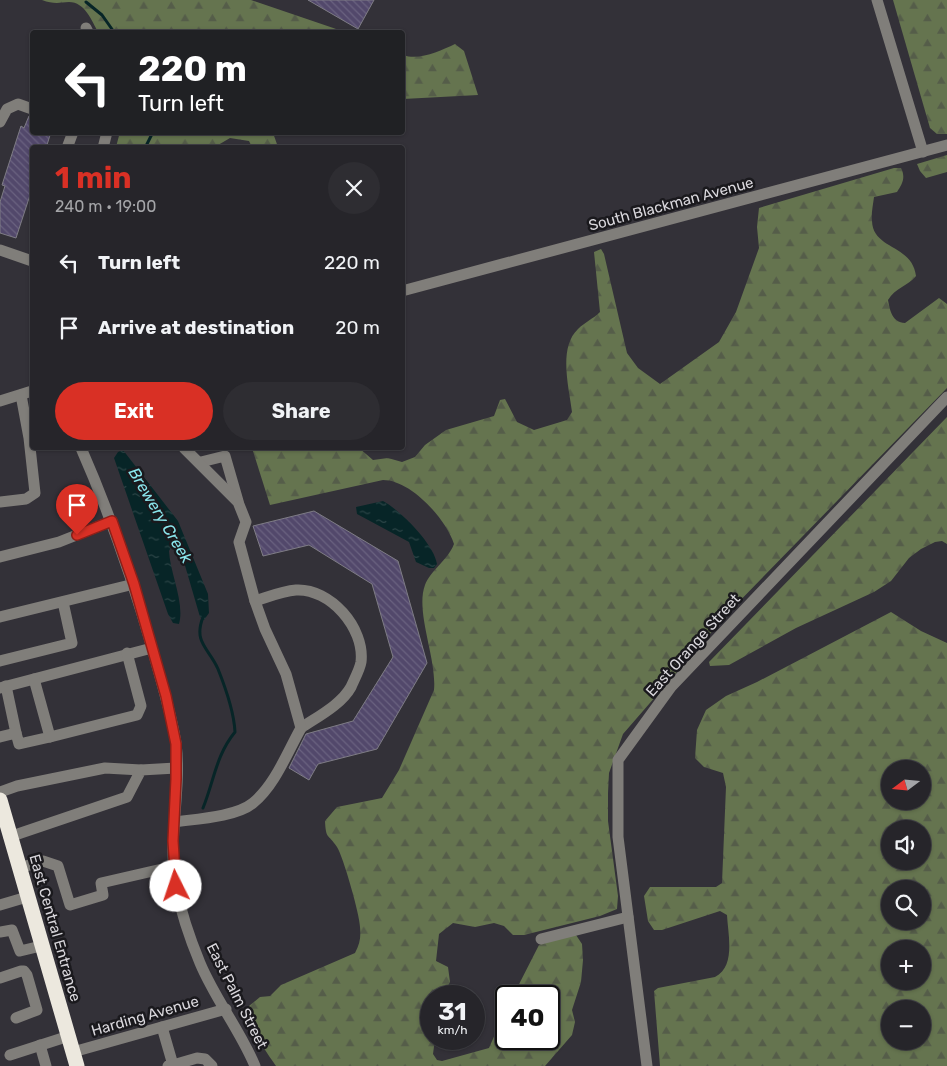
<!DOCTYPE html>
<meta charset="utf-8">
<style>
:root{--surface:#26252a;--page:#2e2d32;--text:#f1f3f6;--muted:#a4a5a8;--line:#424247;--accent:#d93025}
body{margin:0;font-family:Rubik,sans-serif;background:var(--page);color:var(--text);height:100vh;display:flex;flex-direction:column;font-size:19px;white-space:nowrap}
*{box-sizing:border-box;margin:0}
p{font-size:16px;color:var(--muted)}
.icon{flex:none;width:28px;height:28px;fill:none;stroke:currentColor;stroke-width:2;stroke-linecap:round;stroke-linejoin:round}
.map{position:relative;flex:1;overflow:hidden}
.sheet{position:absolute;left:30px;top:145px;width:375px;height:305px;display:flex;flex-direction:column;background:var(--surface);border-radius:5px;box-shadow:0 1px 4px #0004,0 0 0 1px var(--line)}
.sheet>*{flex:none}
.top-card{position:absolute;left:30px;top:30px;width:375px;height:105px;border-radius:5px;box-shadow:0 1px 4px #0004,0 0 0 1px var(--line);background:#202124;color:#fff;overflow:hidden}
.needle{width:32px;rotate:254deg}
.tools{position:absolute;left:881px;top:760px;display:grid;gap:10px}
.tools a{display:grid;place-items:center;width:50px;height:50px;border-radius:50%;background:var(--surface);box-shadow:0 1px 4px #0004,0 0 0 1px var(--line);font-size:25px}
.speed{position:absolute;left:420px;top:985px;display:flex;gap:10px;font-size:25px;font-weight:700;text-align:center}
.speed>*{display:grid;place-content:center;width:65px;height:65px;border-radius:50%;background:var(--surface);box-shadow:0 1px 4px #0004,0 0 0 1px var(--line);line-height:1}
.speed small{font-size:12px;font-weight:400}
.speed .limit{border:2px solid #111;border-radius:8px;background:#fff;color:#111}
.pin{position:absolute;display:grid;place-items:center;width:42px;height:42px;color:#fff;margin:-51px -21px;border-radius:50% 50% 50% 0;rotate:-45deg;box-shadow:0 0 5px #0007}
.pin .icon{rotate:45deg}
.me{position:absolute;width:55px;margin:-28px;rotate:356deg;stroke-linejoin:round;filter:drop-shadow(0 0 4px #0008)}
.turn{display:flex;align-items:center;gap:18px;height:105px;padding:0 25px;font-size:22px}
.turn .icon{width:65px;height:65px;stroke-width:2.5}
.turn b{display:block;font-size:35px;line-height:42px}
.round{display:grid;place-items:center;flex:none;width:52px;height:52px;border-radius:26px;background:var(--page)}
.overview{display:flex;align-items:center;justify-content:space-between;height:85px;padding:0 25px}
h1{font-size:30px;font-weight:700;line-height:38px;color:var(--accent)}
.primary-button{display:flex;gap:10px;margin-top:auto;padding:10px 25px}
.primary-button a{flex:1;height:58px;border-radius:30px;background:var(--accent);color:#fff;font-size:20px;font-weight:700;line-height:58px;text-align:center}
.primary-button a+a{background:var(--page);color:var(--text)}
ul{padding:0;list-style:none}
li{display:flex;align-items:center;gap:15px;height:65px;padding:0 25px}
li div{flex:1}
li b{display:block;font-size:19px}
li em{font-style:normal}
.map>svg:first-child{display:block}
</style>
<div class="map">
<svg width="947" height="1066" viewBox="0 0 947 1066">
<defs>
<pattern id="forest-firs" width="22" height="20" patternUnits="userSpaceOnUse" patternTransform="scale(1.25)"><rect width="22" height="20" fill="#65744f"/><path d="M5 1l3.5 6h-7zM16 11l3.5 6h-7z" fill="#555d49"/></pattern>
<pattern id="water-ripples" width="26" height="14" patternUnits="userSpaceOnUse" patternTransform="scale(1.25)"><rect width="26" height="14" fill="#072527"/><path d="M2 4q2-2 4 0t4 0M15 11q2-2 4 0t4 0" fill="none" stroke="#2b4446"/></pattern>
<pattern id="building-back-hatch" width="6" height="6" patternUnits="userSpaceOnUse" patternTransform="scale(1.25)"><rect width="6" height="6" fill="#52486b"/><path d="M-1 5l2 2M0 0l6 6M5-1l2 2" fill="none" stroke="#6a6280"/></pattern>
</defs>
<rect width="100%" height="100%" fill="#333138"/>
<!-- forest -->
<g fill="url(#forest-firs)" fill-rule="evenodd">
<path d="M42,0H251L345,32H98C92,21 85,2 69,2C58,3 53,4 42,0Z"/>
<polygon points="893,0 947,0 947,134 937,134 930,128"/>
<path d="M455,44L464,51L478,95L403,99V55C419,61 440,51 455,44Z"/>
<polygon points="120,132 273,133 278,147 252,147 249,141 230,138 213,148 116,147"/>
<polygon points="947,155 947,172 926,178 920,171 917,164"/>
<path d="M894,168H901C906,178 902,184 897,192L874,197C873,205 871,214 872,221C873,250 912,244 916,276C908,286 895,288 888,300C890,311 892,322 905,323L939,298L947,304V388L728,613L623,734L609,773L608,793V821L618,896L617,909L600,916L524,935H513L504,926L494,923L475,927L453,923L439,934L436,961L448,967L450,982L448,986L440,987L431,993L429,1002L431,1039H435L433,1054L437,1060L442,1061L489,1048L506,1009V1039H549V996H513L539,945L552,939L576,935L582,944L583,960L581,982L572,1010L575,1022L572,1035L545,1066H276C262,1046 251,1031 249,1006L260,997L270,996L281,985L355,953C360,944 361,937 360,927C360,915 343,856 337,847C328,833 326,840 325,821L337,807L382,798L399,770L434,690C437,659 415,612 425,585C430,571 448,560 454,544C446,519 411,480 383,480L270,505L252,448H359L373,460L388,458L402,462L415,457L425,445L446,430L494,416L500,400L505,399L517,422L534,430L567,420L572,412C569,387 558,348 578,329C585,322 593,319 600,312L594,252L601,249L604,254L627,353L638,368L660,384L719,342L736,312L759,248L757,227L759,208Z"/>
<polygon points="947,417 947,544 942,541 935,542 921,549 909,558 891,581 874,592 796,628 729,665 710,666 709,662"/>
<path d="M891,612L921,631L947,643V1066H660L654,991L658,988L715,977C736,966 728,935 727,915L720,911L662,930H654L648,921L644,896L650,887H716L722,883L726,787L723,773L704,767L695,758L697,730L706,710L726,696L757,682ZM890,769H922V801H890ZM890,829H922V861H890ZM890,889H922V921H890ZM890,949H922V981H890ZM890,1009H922V1041H890Z"/>
</g>
<!-- water -->
<g fill="url(#water-ripples)">
<path d="M123,450L178,521L208,594L209,613L204,620L200,617L179,545L171,547L169,551C170,573 185,603 179,624L173,623L168,614L114,458L118,452Z"/>
<path d="M383,501C401,511 434,544 437,564L434,568H429L416,562L409,542L357,514L356,507Z"/>
</g>
<g fill="none" stroke-linecap="round" stroke-linejoin="round">
<!-- stream -->
<g stroke="#072527" stroke-width="3">
<polyline points="86,2 102,15 114,32"/>
<polyline points="145,148 153,132"/>
<path d="M203,617C193,643 209,648 218,669C226,689 234,711 235,732C216,755 214,781 203,808"/>
</g>
</g>
<!-- building -->
<g fill="url(#building-back-hatch)" stroke="#7e7c85">
<polygon points="308,0 374,0 358,29"/>
<polygon points="29,116 32,116 32,132 51,132 46,148 32,148 32,189 16,238 0,233 0,202 5,186 2,185 21,126 24,128"/>
<polygon points="314,511 398,561 427,663 377,749 318,764 309,780 289,768 306,734 353,721 393,657 372,584 309,545 263,556 253,526"/>
</g>
<g fill="none" stroke-linecap="round" stroke-linejoin="round">
<!-- minor -->
<g stroke="#807e7a" stroke-width="11">
<polyline points="877,0 923,152"/>
<polyline points="86,28 88,32"/>
<polyline points="0,122 7,109 18,104 32,109"/>
<polyline points="67,148 73,132"/>
<polyline points="103,148 107,132"/>
<polyline points="0,250 32,261"/>
<polyline points="402,291 947,145"/>
<polyline points="0,401 32,391"/>
<path d="M81,448C110,514 133,581 153,651C161,681 171,712 176,743C182,791 167,839 176,887C181,912 190,939 200,963C215,999 240,1030 255,1066"/>
<polyline points="201,462 225,456 238,501"/>
<polyline points="0,502 26,499 35,493 29,438 21,395"/>
<polyline points="0,557 59,542 112,521"/>
<path d="M255,601C268,597 282,591 296,590C330,588 365,628 361,662C360,669 354,680 351,687C341,705 317,717 301,728"/>
<polyline points="0,617 134,584"/>
<polyline points="0,661 72,643 63,602"/>
<polyline points="6,686 16,733"/>
<polyline points="0,688 152,648"/>
<polyline points="0,737 16,733 19,744 50,737 34,679"/>
<polyline points="50,737 137,715 141,706 127,653"/>
<polyline points="0,792 17,786 105,768 141,770"/>
<path d="M174,822C195,819 236,817 253,803C275,785 287,753 301,728L286,674L265,629L255,601L239,542L246,522L238,502L184,448"/>
<polyline points="9,837 127,797 141,770 176,768"/>
<polyline points="19,868 43,861 58,866 70,905 103,895 101,883 175,866"/>
<polyline points="0,905 27,897"/>
<polyline points="0,932 12,930 20,951 41,946"/>
<polyline points="541,939 628,917"/>
<polyline points="0,978 21,971 24,971 27,975 37,1010 16,1018"/>
<polyline points="162,1027 173,1065 168,1066"/>
<polyline points="40,1045 46,1066"/>
<polyline points="73,1052 226,1009"/>
<polyline points="10,1055 69,1036"/>
<polyline points="173,1065 197,1058 205,1059 212,1066"/>
<polyline points="647,1066 618,837 618,760 671,687 947,397"/>
</g>
<!-- highway -->
<polyline stroke="#ece8de" stroke-width="15" points="0,800 77,1066"/>
</g>
<g fill="none" stroke-linecap="round" stroke-linejoin="round">
<!-- route casing -->
<g stroke="#8d1f18" stroke-width="12">
<polyline id="route" points="77,535 112,521 134,584 166,696 176,744 176,779 173,841 176,886"/>
</g>
<!-- route -->
<use href="#route" stroke="#d93025" stroke-width="9"/>
</g>
<g text-anchor="middle" stroke-width="5" stroke-linejoin="round" paint-order="stroke">
<!-- street labels -->
<g font-size="15" fill="#d9d7dc" stroke="#1a191d">
<text transform="translate(671 204) rotate(-15)" y="5">South Blackman Avenue</text>
<text transform="translate(693 645) rotate(-48)" y="5">East Orange Street</text>
<text transform="translate(55 928) rotate(74)" y="5">East Central Entrance</text>
<text transform="translate(237 996) rotate(63)" y="5">East Palm Street</text>
<text transform="translate(145 1016) rotate(-16)" y="5">Harding Avenue</text>
</g>
<!-- water labels -->
<g font-size="16" font-style="italic" fill="#8ae6ed" stroke="#1a191d">
<text transform="translate(161 515) rotate(59)" y="6">Brewery Creek</text>
</g>
</g>
</svg>
<div class="tools">
<a><svg class="needle" viewBox="-14 -14 28 28"><path d="M0-13l5 13h-10z" fill="#e53935"/><path d="M0 13l5-13h-10z" fill="#a4a5a8"/></svg></a>
<a><svg class="icon" aria-label="sound" viewBox="0 0 24 24"><path d="M4 9h4l5-4v14l-5-4H4zM17 9q2 3 0 6"/></svg></a>
<a><svg class="icon" aria-label="search" viewBox="0 0 24 24"><circle cx="10" cy="10" r="6"/><path d="M15 15l6 6"/></svg></a>
<a>+</a>
<a>−</a>
</div>
<div class="speed"><div>31<small>km/h</small></div><div class="limit">40</div></div>
<div class="pin" style="left:77px;top:535px;background:#d93025"><svg class="icon" aria-label="arrive" viewBox="0 0 24 24"><path d="M6 21V4h12l-3 4 3 4H6"/></svg></div>
<svg class="me" style="left:176px;top:886px" viewBox="-20 -20 40 40"><circle r="19" fill="#fff"/><path d="M0-13L10 11 0 6-10 11z" fill="#d93025"/></svg>
<div class="top-card">
<div class="turn"><svg class="icon" aria-label="left" viewBox="0 0 24 24"><path d="M17 20v-9H6M10 6l-5 5 5 5"/></svg><div><b>220 m</b>Turn left</div></div>
</div>
<section class="sheet">
<div class="overview"><div><h1>1 min</h1><p>240 m · 19:00</p></div><a class="round"><svg class="icon" aria-label="close" viewBox="0 0 24 24"><path d="M6 6l12 12M18 6L6 18"/></svg></a></div>
<ul>
<li><svg class="icon" aria-label="left" viewBox="0 0 24 24"><path d="M17 20v-9H6M10 6l-5 5 5 5"/></svg><div><b>Turn left</b></div><em>220 m</em></li>
<li><svg class="icon" aria-label="arrive" viewBox="0 0 24 24"><path d="M6 21V4h12l-3 4 3 4H6"/></svg><div><b>Arrive at destination</b></div><em>20 m</em></li>
</ul>
<div class="primary-button"><a>Exit</a><a>Share</a></div>
</section>
</div>
